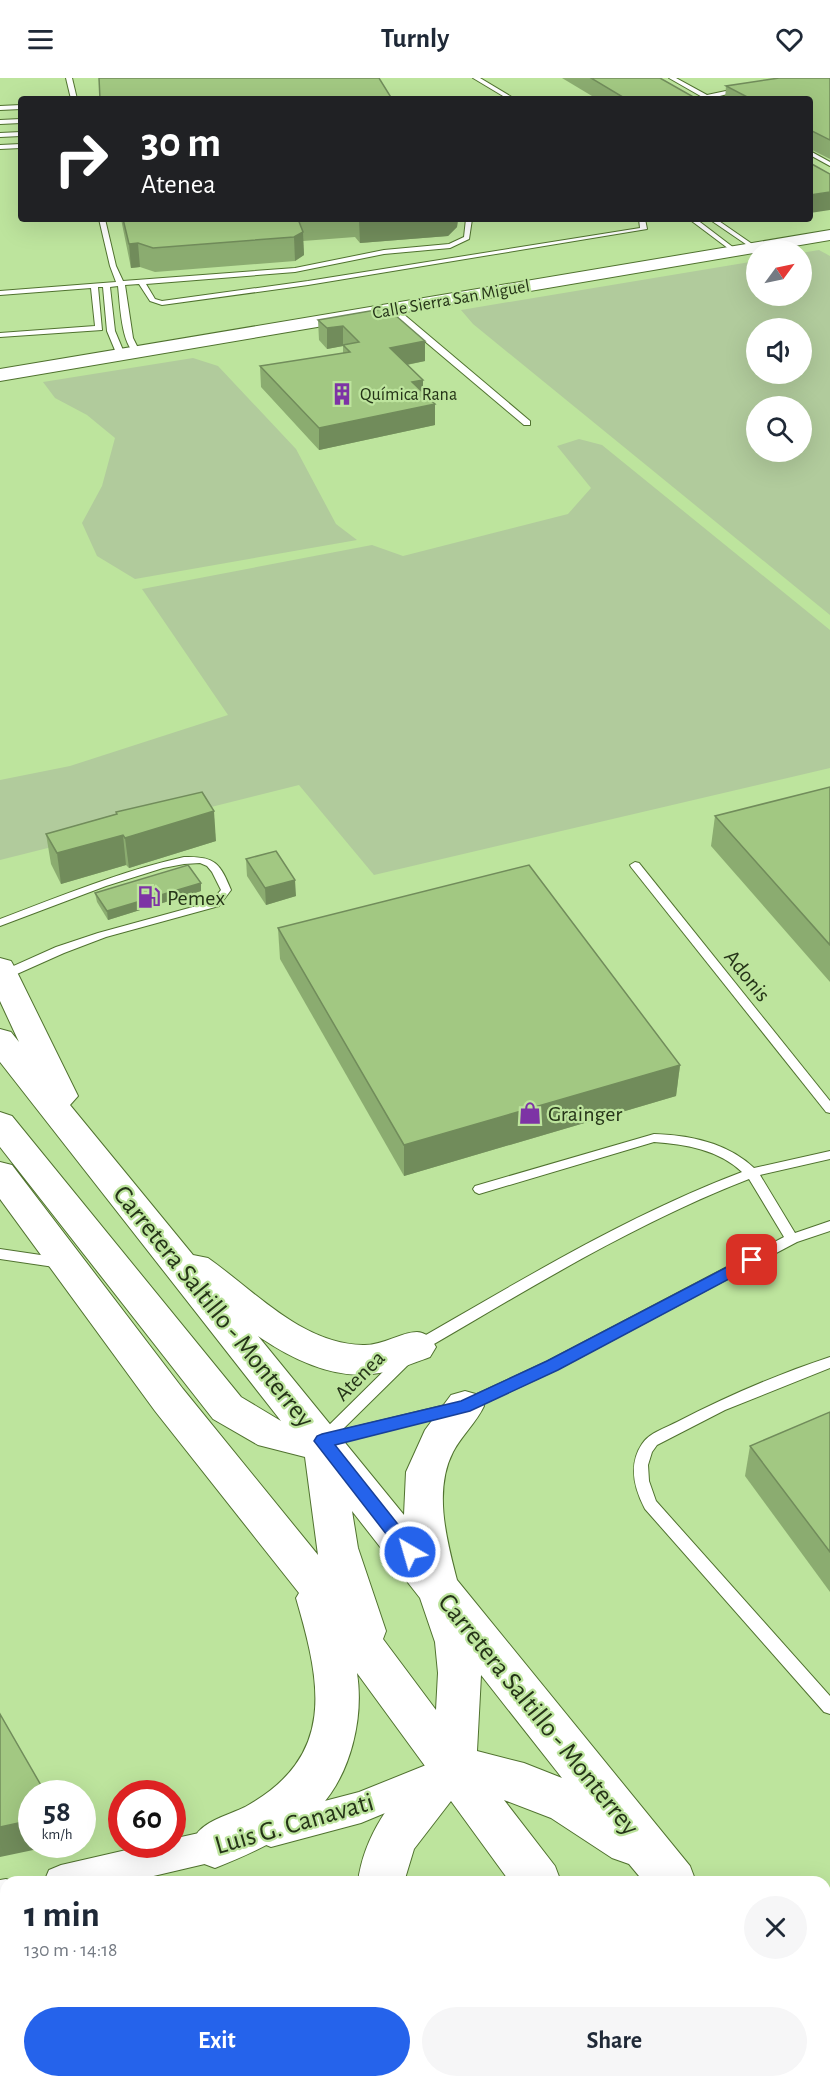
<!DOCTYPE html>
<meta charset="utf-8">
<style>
:root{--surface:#fff;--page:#f6f6f7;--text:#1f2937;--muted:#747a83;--accent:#2563eb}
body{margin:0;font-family:"Alegreya Sans",sans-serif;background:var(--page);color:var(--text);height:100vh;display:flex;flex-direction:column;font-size:22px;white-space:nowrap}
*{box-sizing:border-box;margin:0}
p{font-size:20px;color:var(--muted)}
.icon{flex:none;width:33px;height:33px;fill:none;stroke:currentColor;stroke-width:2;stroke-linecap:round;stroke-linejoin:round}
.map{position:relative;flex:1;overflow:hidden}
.sheet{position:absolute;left:0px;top:1798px;width:831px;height:212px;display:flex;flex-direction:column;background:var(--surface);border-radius:18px 18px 0 0;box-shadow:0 6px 24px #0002}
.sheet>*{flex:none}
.hud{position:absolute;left:18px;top:18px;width:795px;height:126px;border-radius:6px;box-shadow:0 6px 24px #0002;background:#202124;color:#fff;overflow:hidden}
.needle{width:39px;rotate:57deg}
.fabs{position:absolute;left:746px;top:162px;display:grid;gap:12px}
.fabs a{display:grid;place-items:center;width:66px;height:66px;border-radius:50%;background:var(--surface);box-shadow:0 6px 24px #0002;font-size:30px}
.speed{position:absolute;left:18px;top:1702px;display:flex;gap:12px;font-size:30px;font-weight:700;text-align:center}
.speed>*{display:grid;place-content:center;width:78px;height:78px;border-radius:50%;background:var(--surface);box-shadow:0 6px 24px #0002;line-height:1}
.speed small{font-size:15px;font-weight:400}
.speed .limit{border:9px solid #d22;background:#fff;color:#111}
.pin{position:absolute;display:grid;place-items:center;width:51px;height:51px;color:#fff;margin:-26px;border-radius:12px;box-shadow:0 3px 9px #0006}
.me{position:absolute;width:66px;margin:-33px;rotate:322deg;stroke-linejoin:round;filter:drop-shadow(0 0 4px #0008)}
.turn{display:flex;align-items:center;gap:21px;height:126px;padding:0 24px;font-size:27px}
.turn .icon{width:78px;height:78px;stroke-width:2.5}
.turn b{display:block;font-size:42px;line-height:51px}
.round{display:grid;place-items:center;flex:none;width:63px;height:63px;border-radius:32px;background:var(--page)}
.head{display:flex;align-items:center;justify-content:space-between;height:102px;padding:0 24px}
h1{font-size:36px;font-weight:700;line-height:45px}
.action{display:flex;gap:12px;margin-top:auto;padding:12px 24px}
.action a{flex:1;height:69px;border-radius:36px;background:var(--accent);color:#fff;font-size:24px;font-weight:700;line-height:69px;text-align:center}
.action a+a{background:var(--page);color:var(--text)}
header{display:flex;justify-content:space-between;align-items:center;height:78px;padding:0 24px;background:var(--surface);font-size:27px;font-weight:700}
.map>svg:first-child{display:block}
</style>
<header><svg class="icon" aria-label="menu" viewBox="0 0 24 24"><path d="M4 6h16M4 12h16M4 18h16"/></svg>Turnly<svg class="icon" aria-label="heart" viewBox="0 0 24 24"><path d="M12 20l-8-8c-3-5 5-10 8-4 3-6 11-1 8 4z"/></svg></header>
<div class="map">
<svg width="830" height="2009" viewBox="0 0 830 2009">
<rect width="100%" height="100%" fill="#bde49d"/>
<!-- green -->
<g fill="#b1cb9c" fill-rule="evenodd">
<path d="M819,172L830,178V537L473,246L461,232L756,183V218H801V175ZM756,250H801V296H756ZM756,328H801V374H756Z"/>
<polygon points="193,280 218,288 296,371 336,446 357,462 135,501 97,478 82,445 102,408 115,360 87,337 55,320 43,304"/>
<polygon points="579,361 602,367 830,552 830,690 374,797 299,707 0,782 0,702 70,688 228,637 142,511 372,467 403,478 568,436 591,410 557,368"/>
</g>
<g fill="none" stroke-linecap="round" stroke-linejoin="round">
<!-- service casing -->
<g stroke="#50722f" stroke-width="2">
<g id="service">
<polygon points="66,0 72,0 77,21 71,21"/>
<polygon points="473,0 480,0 515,21 508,21"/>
<polygon points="669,0 676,0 707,17 740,10 743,12 712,20 713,21 704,20"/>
<polygon points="21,27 21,31 0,32 0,28"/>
<polygon points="21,41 21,45 0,46 0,42"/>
<polygon points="21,54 21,58 0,59 0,55"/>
<polygon points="21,66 21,70 0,71 0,67"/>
<polygon points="810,73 830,84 830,88 810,77"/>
<path d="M99,141H105L116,188L123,203L295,190L384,172L449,166L464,159L466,141H472L469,161L450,170L384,176L295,194L146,206L155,221L162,223L308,203L640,150L639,141H645L647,151L308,207L162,227L150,223L139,206L125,207L133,260L140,274L136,276C121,267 120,225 118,208L110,209L115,253L125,277L121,279L117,277L107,253L103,209H98L102,252L0,259V255L95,248L91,210L0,217V213L116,204L110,188Z"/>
<polygon points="689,141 696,141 738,173 733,174"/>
<polygon points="709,141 716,141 758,170 753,171"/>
<polygon points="389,229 395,229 530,343 530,347 524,347 389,233"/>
<path d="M184,779C215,778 220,785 231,812L219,828L106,859L64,875L8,900H0V894L56,869L98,855L211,824L221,812L212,794L207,788L200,785L184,786L163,790L106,808L0,848V841C61,818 121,793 184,779Z"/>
<polygon points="635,784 639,785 830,1023 830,1035 826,1034 631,789 630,787"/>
<path d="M654,1056C689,1057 728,1065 754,1090L830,1073V1081L760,1097L795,1155L830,1143V1153L797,1164L558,1291L470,1332L326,1368L318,1366L316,1362L318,1358L400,1277L405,1276L410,1277L412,1281L410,1285L342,1352L462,1323L548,1283L784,1159L749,1101C633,1146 529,1211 422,1273L417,1274L412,1273L410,1269L412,1265C520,1203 626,1138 742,1094C719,1072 685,1066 654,1064L479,1116L475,1114L473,1111L475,1108Z"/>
<polygon points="0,1171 61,1180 66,1182 68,1185 66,1188 61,1190 0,1181"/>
<path d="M830,1279V1290L725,1332L657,1367L652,1374L648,1387L649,1403L656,1423L830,1618V1636L824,1634L645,1431C634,1410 628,1387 642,1366C649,1355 665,1350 677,1344C725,1319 778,1296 830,1279Z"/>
<polygon points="6,1939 6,1957 0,1958 0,1940"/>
<polygon points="50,2004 69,2004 67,2009 48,2009"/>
<polygon points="298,2004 317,2004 319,2009 300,2009"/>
<polygon points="332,2004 350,2004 349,2009 331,2009"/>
</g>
</g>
<!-- minor casing -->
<g stroke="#50722f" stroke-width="2">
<g id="minor">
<polygon points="431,1685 443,1689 447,1700 443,1711 361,1745 271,1769 259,1764 254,1753 259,1742 271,1737 359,1714"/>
<polygon points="226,1749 238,1754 243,1765 238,1776 226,1781 128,1804 44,1804 49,1792 61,1787 148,1767 172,1767 172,1761"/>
<polygon points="6,1801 14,1804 6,1804 6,1835 0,1836 0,1802"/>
</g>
</g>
<!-- tertiary casing -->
<g stroke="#50722f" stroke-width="2">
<polygon id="tertiary" points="830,152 830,162 0,303 0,291"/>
</g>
<!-- primary casing -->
<g stroke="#50722f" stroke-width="2">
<g id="primary">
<path d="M0,880L11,883L15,890L78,1018L70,1027L193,1177L208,1180C255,1213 302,1266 363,1267C382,1268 401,1254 417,1254C421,1254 427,1257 430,1259L436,1269L430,1279C411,1286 392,1294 372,1296C332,1301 290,1280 258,1258L404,1437L406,1394L425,1352L451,1317L465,1313L479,1317L484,1328C476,1345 462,1357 453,1374C433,1413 447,1463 457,1502L690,1788L696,1804H644L629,1786L612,1780L551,1740L504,1722L555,1788L561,1804H510L451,1723L414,1771L404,1804H358C364,1757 392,1720 425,1688L357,1595C364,1640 351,1696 319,1730C293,1757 250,1776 215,1790L199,1784L192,1768C194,1763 196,1755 200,1752C211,1741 231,1736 245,1729C337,1678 321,1606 296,1520L299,1515L155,1333L0,1121V1084L12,1087L183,1311L318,1477L305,1379L258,1367L213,1341L0,1069V1034L12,1038L241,1319L281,1343L0,984V951L11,954L19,964L0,923ZM352,1433L420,1520L435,1564L438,1595L436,1632L383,1561L386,1553L358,1470ZM481,1597L562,1700L524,1685L477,1673Z"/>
<polygon points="825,1968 830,1970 830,2009 806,2009 804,2004 825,2004"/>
<polygon points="434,2004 484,2004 486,2009 436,2009"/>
<polygon points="657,2004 709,2004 711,2009 659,2009"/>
</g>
</g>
<!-- service -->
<use href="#service" fill="#fff" fill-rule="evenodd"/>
<!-- minor -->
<use href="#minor" fill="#fff" fill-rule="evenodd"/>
<!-- tertiary -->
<use href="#tertiary" fill="#fff" fill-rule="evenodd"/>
<!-- primary -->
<use href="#primary" fill="#fff" fill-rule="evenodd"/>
</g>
<!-- wall -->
<g fill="#8bac70">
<polygon points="562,0 660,0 697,21 597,21"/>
<polygon points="830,0 830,81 810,71 810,21 725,21 726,8"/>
<polygon points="121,141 458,141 457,149 448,158 360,165 355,159 303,163 304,177 295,183 155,194 140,189 131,190"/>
<polygon points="387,230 425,283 407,287 423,302 423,315 435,326 435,347 319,372 261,309 260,288 343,276 343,268 327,271 319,262 318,242"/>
<polygon points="830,709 830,904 711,768 715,738"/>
<polygon points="116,734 216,763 129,790 126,787 61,806 51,786 46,756 116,736"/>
<polygon points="246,781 296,818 266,827 247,798"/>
<polygon points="201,805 201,813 108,842 97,824 95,815"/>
<polygon points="278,850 680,987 676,1018 404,1098 280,881"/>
<polygon points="830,1334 830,1514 745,1398 750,1368"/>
</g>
<!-- shaded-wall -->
<g fill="#718c5b">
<polygon points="830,114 830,132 810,135 810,117"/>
<polygon points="368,141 458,141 457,149 448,158 360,165 359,142"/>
<polygon points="303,154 304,177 295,183 294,159"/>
<polygon points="138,165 140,189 131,190 129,166"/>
<polygon points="343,248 343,268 327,271 327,250"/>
<polygon points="425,263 425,283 390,290 390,270"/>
<polygon points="423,302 423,323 412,304"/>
<polygon points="435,326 435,347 319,372 319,350"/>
<polygon points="214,733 216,763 129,790 125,760"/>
<polygon points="123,757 126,787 61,806 57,775"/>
<polygon points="295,802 296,818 266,827 265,810"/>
<polygon points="201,805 201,813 108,842 107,833"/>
<polygon points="680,987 676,1018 404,1098 404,1067"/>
<polygon points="32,1742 32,1767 57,1767 0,1779 0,1749"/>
</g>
<!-- building -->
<g fill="#a2c882" stroke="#718c5b" stroke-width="1.5">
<polygon points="99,0 379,0 392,21 100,21"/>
<polygon points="591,0 660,0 697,21 626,21"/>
<polygon points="779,0 830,0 830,62 810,52 810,21 751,21 726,8"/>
<polygon points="810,85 830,96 830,114 810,117"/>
<polygon points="123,141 298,141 303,154 294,159 153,170 138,165 129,166"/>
<polygon points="387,230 425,263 390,270 423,302 412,304 435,326 319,350 260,288 350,274 343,267 359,264 343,248 327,250 318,242"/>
<polygon points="830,709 830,867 715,738"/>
<polygon points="202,714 214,733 125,760 123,757 57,775 46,756 117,736 116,734"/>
<polygon points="276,773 295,802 265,810 246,781"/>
<polygon points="188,787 201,805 107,833 95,815"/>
<polygon points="529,787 680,987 404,1067 278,850"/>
<polygon points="830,1334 830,1474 750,1368"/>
<polygon points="0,1636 46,1716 32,1716 32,1742 0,1749"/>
</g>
<!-- route -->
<polygon fill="#2563eb" stroke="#184099" stroke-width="1.5" points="752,1176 759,1182 757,1186 558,1292 470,1333 335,1367 416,1469 418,1474 416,1479 410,1481 404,1479 314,1363 317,1358 322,1356 461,1323 547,1283"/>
<!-- icons -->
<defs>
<g id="building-bare" transform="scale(1.8)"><path d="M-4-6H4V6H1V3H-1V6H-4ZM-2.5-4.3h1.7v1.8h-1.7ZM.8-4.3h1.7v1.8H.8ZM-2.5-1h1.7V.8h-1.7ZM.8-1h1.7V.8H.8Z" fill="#7d33a5" stroke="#bde49d" stroke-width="2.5" paint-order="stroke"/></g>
<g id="fuel-bare" transform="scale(1.8)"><path d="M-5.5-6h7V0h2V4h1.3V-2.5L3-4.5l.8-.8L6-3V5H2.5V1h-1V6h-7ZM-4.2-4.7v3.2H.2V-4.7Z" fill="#7d33a5" stroke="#bde49d" stroke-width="2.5" paint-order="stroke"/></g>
<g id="shop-bare" transform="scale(1.8)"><path d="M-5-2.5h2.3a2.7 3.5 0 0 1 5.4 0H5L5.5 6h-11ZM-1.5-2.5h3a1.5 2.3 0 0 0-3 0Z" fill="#7d33a5" stroke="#bde49d" stroke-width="2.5" paint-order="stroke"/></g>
</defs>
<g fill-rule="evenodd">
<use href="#building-bare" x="342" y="316"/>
<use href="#fuel-bare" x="149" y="819"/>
<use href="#shop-bare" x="530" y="1035"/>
</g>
<g text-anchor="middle" stroke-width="4.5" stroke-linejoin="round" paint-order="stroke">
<!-- far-street labels -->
<g font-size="18" fill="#253418" stroke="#bde49d">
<text transform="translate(451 221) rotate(-10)" y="6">Calle Sierra San Miguel</text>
</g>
<!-- far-poi labels -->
<g font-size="18" fill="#253418" stroke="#bde49d" text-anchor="start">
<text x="360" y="322">Química Rana</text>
</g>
<!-- poi labels -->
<g font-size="22" fill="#253418" stroke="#bde49d" text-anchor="start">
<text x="167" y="827">Pemex</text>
<text x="548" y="1043">Grainger</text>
</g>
<!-- street labels -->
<g font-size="22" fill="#253418" stroke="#bde49d">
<text transform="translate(748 897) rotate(51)" y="8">Adonis</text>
<text transform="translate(359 1297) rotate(-45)" y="8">Atenea</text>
</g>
<!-- near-street labels -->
<g font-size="27" fill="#253418" stroke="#bde49d">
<text transform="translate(214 1228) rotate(51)" y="9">Carretera Saltillo - Monterrey</text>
<text transform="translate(539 1636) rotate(51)" y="9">Carretera Saltillo - Monterrey</text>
<text transform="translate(294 1745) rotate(-16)" y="9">Luis G. Canavati</text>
</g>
</g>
</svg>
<div class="fabs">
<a><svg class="needle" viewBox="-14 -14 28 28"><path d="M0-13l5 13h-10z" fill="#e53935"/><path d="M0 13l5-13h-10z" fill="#747a83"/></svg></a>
<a><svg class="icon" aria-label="sound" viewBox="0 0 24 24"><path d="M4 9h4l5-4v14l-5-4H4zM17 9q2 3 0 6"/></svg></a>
<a><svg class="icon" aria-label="search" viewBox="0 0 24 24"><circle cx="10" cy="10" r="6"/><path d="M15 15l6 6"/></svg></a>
</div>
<div class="speed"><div>58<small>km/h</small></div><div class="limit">60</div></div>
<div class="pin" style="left:752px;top:1182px;background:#d93025"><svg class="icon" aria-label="arrive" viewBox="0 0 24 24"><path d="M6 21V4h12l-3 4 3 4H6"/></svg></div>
<svg class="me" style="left:410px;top:1474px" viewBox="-20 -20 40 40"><circle r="17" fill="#2563eb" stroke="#fff" stroke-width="3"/><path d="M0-11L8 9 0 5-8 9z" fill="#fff"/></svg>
<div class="hud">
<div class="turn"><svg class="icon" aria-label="right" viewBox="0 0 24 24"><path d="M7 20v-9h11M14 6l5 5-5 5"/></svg><div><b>30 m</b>Atenea</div></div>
</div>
<section class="sheet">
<div class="head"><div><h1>1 min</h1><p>130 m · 14:18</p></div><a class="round"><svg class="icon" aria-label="close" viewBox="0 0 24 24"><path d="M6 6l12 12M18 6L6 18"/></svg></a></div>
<div class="action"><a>Exit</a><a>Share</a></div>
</section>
</div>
